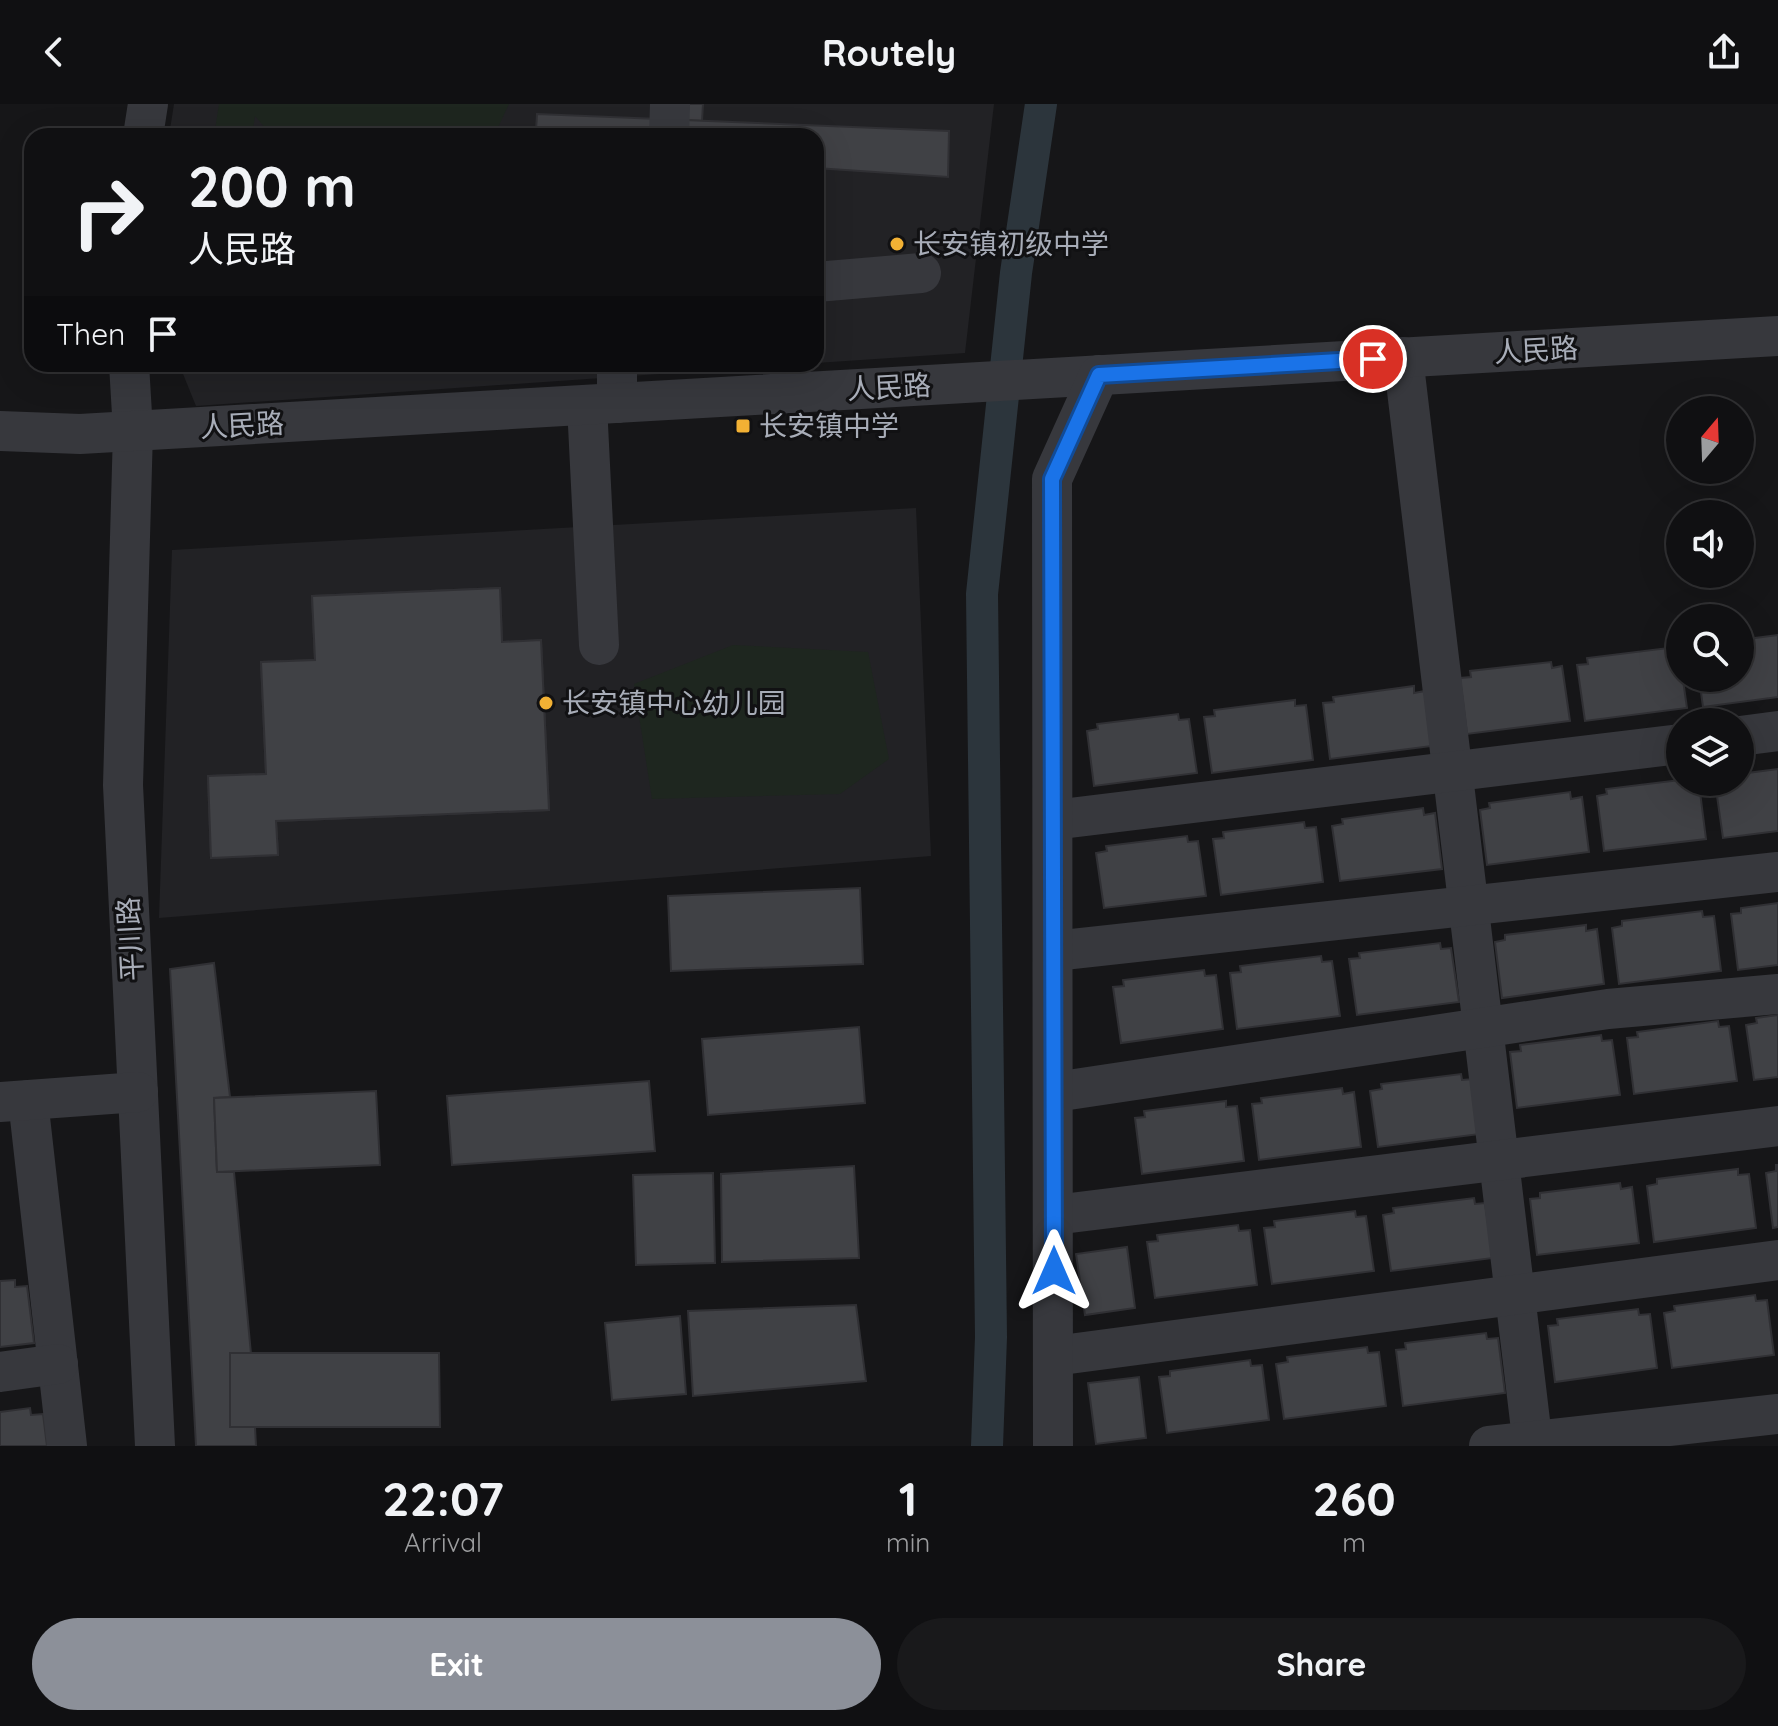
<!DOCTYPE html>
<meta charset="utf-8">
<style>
:root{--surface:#101012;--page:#19191b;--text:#f1f3f6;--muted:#9c9d9f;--line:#303032;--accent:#8c9099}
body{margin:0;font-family:Quicksand,"Noto Sans SC",sans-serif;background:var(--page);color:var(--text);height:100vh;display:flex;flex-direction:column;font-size:30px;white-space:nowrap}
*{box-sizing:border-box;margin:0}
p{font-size:26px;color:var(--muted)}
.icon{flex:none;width:44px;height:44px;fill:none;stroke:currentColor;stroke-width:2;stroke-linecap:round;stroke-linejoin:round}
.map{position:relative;height:1342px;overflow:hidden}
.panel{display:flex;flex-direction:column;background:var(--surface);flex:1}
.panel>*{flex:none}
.top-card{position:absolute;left:24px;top:24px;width:800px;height:244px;border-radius:24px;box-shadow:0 8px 32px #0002,0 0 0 2px var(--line);background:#101012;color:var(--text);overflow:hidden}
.needle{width:52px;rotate:19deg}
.tools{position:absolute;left:1666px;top:292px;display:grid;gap:16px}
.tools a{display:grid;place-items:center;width:88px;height:88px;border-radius:50%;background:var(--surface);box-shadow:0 8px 32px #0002,0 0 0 2px var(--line);font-size:40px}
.pin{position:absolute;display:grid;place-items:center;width:68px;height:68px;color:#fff;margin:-34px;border:4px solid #fff;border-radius:50%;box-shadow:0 2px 8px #0007}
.me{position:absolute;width:88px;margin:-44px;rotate:0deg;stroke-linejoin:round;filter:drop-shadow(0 0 6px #0008)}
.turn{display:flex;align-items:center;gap:28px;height:168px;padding:0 32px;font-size:36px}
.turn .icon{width:104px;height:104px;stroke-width:2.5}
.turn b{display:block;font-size:56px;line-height:68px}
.then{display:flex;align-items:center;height:76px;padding:0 32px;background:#0003;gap:16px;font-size:30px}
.eta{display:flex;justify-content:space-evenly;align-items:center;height:136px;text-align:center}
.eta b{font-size:48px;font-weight:800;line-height:56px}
.action{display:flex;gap:16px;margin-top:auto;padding:16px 32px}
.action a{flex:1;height:92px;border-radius:48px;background:var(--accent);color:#fff;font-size:32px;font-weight:800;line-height:92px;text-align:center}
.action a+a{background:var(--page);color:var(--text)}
header{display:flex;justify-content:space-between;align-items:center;height:104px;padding:0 32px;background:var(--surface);font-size:36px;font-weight:800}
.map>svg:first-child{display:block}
</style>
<header><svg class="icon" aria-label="back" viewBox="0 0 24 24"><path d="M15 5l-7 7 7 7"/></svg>Routely<svg class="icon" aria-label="share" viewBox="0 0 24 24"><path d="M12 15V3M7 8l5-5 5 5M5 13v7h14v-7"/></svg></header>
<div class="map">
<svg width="1778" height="1342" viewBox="0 0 1778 1342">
<rect width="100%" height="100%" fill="#161618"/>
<!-- built -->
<g fill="#222225">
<polygon points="174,0 994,0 965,249 816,259 816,32 169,32"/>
<polygon points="179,260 802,260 196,302"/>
<polygon points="916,404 931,752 159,814 172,446"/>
</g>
<!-- green -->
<g fill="#1e261f">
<polygon points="219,0 509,0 494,32 272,32 255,12 252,32 214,32"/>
<polygon points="733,541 868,548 889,655 840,690 652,695 634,580"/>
</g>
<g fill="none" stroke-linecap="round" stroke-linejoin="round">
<!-- canal -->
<polyline stroke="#2c353c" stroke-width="32" points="987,1342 991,1233 982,490 1016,169 1041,0"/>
</g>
<!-- building -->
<g fill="#404145" stroke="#303034" stroke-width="2" fill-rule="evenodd">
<polygon points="687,0 703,0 702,17 686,16"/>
<polygon points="537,10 949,27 948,73 816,64 816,32 524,32 524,25 536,27"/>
<path d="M500,484L502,538L541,536L549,706L276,717L278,751L211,754L208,672L266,670L261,558L315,556L312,492ZM481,545L487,659L350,665L344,551Z"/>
<polygon points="500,484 502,538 541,536 549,706 276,717 278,751 211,754 208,672 266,670 261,558 315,556 312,492"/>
<polygon points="1778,531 1778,593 1703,603 1699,574 1740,574 1740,536"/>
<polygon points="1668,544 1669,550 1679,548 1687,604 1585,617 1577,561 1588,560 1587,554"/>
<polygon points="1551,558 1552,564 1562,562 1570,617 1467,630 1460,574 1471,573 1470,567"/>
<polygon points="1414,582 1414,589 1425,587 1432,642 1330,655 1323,599 1334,598 1333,593"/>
<polygon points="1295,596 1295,602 1306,601 1313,656 1212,669 1204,613 1215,612 1214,606"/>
<polygon points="1178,610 1179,616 1189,615 1197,669 1094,682 1087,627 1098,625 1097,620"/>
<polygon points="1778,665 1778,727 1723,734 1715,678 1740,678 1740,670"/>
<polygon points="1680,676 1688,681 1699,680 1706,735 1604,747 1597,692 1607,690 1606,685"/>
<polygon points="1570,688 1571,695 1582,693 1589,748 1487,761 1480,706 1490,704 1489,699"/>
<polygon points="1423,704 1424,711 1435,709 1442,765 1340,777 1332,722 1343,720 1342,715"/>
<polygon points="1304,718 1305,724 1316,723 1323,778 1221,791 1213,735 1224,734 1223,728"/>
<polygon points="1187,732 1188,738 1198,737 1206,792 1104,804 1096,749 1107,747 1106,742"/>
<polygon points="860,784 863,860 671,867 668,792"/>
<polygon points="1778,799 1778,861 1738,866 1731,810 1741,809 1741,804"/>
<polygon points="1702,807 1703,813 1714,812 1721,867 1619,880 1612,824 1622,822 1622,817"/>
<polygon points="1586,821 1586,827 1597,825 1604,880 1502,894 1495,838 1505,836 1505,831"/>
<polygon points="1440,839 1441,845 1451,844 1459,898 1357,911 1349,855 1360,854 1359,849"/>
<polygon points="1321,852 1322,858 1332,857 1340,912 1237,925 1230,869 1241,868 1240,862"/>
<polygon points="214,859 230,993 214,994 217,1068 234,1068 251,1250 230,1249 230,1323 255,1323 256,1342 196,1342 170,865"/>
<polygon points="1204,866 1205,872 1216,871 1223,925 1121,939 1113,883 1124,882 1123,876"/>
<polygon points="1778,911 1778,973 1754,976 1746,921 1757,919 1756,914"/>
<polygon points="1718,917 1719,923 1729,922 1737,977 1634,990 1627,934 1638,933 1637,928"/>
<polygon points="859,923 865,999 708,1011 702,935"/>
<polygon points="1601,931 1602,937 1612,936 1620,991 1517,1004 1510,948 1521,947 1520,941"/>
<polygon points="1461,970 1462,976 1473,975 1480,1030 1378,1043 1370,987 1382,985 1381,980"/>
<polygon points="649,977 655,1047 452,1061 447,992"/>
<polygon points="1342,984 1343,990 1354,988 1361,1043 1259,1056 1252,1000 1262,999 1261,994"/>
<polygon points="376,987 380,1061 217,1068 214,994"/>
<polygon points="1226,997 1226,1003 1237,1002 1244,1057 1142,1070 1135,1014 1145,1013 1144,1007"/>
<polygon points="1776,1061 1778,1061 1778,1123 1773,1124 1766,1069 1776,1067"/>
<polygon points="854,1062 859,1154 722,1158 721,1070"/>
<polygon points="1738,1065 1738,1071 1749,1070 1756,1124 1654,1138 1647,1082 1657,1080 1657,1075"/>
<polygon points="713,1069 715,1159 636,1161 633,1071"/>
<polygon points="1620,1079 1621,1085 1632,1083 1639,1139 1537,1151 1530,1095 1540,1094 1540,1089"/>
<polygon points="1474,1094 1475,1100 1485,1099 1493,1154 1391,1167 1383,1111 1394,1109 1393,1104"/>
<polygon points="1355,1107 1356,1113 1366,1112 1374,1167 1272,1180 1264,1124 1275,1123 1274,1117"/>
<polygon points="1238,1121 1239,1127 1250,1126 1257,1181 1155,1194 1147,1138 1158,1137 1157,1131"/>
<polygon points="1127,1143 1135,1204 1085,1211 1076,1150"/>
<polygon points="15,1176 15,1183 27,1182 34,1239 0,1243 0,1177"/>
<polygon points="1755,1191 1756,1197 1767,1196 1774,1251 1672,1264 1664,1209 1675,1207 1674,1202"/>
<polygon points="856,1201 866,1277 693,1292 688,1207"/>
<polygon points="1638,1205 1639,1211 1650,1210 1657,1264 1555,1278 1548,1222 1558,1221 1557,1215"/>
<polygon points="680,1212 686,1290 612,1296 605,1219"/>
<polygon points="1486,1229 1487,1235 1498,1234 1505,1289 1403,1302 1396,1246 1406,1245 1405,1239"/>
<polygon points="1367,1243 1368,1249 1379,1248 1386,1302 1284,1315 1276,1260 1288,1258 1287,1253"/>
<polygon points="230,1249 439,1249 440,1323 230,1323"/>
<polygon points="1250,1256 1251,1262 1262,1261 1269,1316 1167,1329 1159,1273 1170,1272 1170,1267"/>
<polygon points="1139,1273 1146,1334 1096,1340 1088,1279"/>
<polygon points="30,1304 31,1311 43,1310 47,1342 0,1342 0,1308"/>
</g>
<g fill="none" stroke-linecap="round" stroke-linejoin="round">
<!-- minor -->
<g stroke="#37383d" stroke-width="40">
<polyline points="143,32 148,0"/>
<polyline points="669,32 670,0"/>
<polyline points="816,178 921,169"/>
<polyline points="1403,253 1533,1342"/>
<polyline points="129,260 133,327 123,681 155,1342"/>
<polyline points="617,299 617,260"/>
<polyline points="587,301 599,541"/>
<polyline points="0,327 80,330 1778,232"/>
<polyline points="1740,632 1778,627"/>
<polyline points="1053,716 1680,640"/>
<polyline points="1054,847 1778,768"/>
<polyline points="1055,988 1608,905 1778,890"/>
<polyline points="28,996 67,1342"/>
<polyline points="0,998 138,988"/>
<polyline points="1054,1111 1778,1022"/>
<polyline points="1054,1252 1778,1156"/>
<polyline points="0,1268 58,1260"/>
<polyline points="1053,1342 1052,375 1099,271"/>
<polyline points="1489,1342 1778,1310"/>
</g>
</g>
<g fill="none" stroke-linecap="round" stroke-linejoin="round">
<!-- route casing -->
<g stroke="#114b97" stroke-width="20">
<polyline id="route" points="1054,1167 1052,375 1099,271 1373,255"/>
</g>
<!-- route -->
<use href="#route" stroke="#1a73e8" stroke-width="14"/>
</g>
<!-- markers -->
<g fill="#f2b134" stroke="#111113" stroke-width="3">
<circle cx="897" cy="140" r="8"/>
<rect x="735" y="314" width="16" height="16" rx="4"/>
<circle cx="546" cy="599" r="8"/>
</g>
<g text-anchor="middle" stroke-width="6" stroke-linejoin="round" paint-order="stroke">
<!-- poi labels -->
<g font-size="28" fill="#a8adb8" stroke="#111113" text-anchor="start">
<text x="913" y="150">长安镇初级中学</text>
<text x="759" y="332">长安镇中学</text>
<text x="562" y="609">长安镇中心幼儿园</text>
</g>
<!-- street labels -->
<g font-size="28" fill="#a8adb8" stroke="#111113">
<text transform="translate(1536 246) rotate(-3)" y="10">人民路</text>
<text transform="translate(889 283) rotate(-3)" y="10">人民路</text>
<text transform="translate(242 321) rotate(-3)" y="10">人民路</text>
<text transform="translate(130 835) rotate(-93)" y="10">平川路</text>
</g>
</g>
</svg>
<div class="tools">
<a><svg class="needle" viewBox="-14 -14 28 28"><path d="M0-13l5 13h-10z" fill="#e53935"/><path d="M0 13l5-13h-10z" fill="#9c9d9f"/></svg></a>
<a><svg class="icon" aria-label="sound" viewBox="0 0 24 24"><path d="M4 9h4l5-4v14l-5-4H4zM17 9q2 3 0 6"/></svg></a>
<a><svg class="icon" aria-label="search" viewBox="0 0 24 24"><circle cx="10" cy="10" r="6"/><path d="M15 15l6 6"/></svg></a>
<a><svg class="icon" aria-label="layers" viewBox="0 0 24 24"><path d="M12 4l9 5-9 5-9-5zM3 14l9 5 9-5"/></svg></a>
</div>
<div class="pin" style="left:1373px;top:255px;background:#d93025"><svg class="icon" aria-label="arrive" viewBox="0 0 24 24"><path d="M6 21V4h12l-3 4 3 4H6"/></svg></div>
<svg class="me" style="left:1054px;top:1167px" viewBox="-20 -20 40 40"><path d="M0-17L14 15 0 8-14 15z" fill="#1a73e8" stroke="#fff" stroke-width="4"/></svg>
<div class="top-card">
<div class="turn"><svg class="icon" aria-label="right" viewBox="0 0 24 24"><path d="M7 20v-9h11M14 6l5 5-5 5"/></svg><div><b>200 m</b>人民路</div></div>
<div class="then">Then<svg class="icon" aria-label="arrive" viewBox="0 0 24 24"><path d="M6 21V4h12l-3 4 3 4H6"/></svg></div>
</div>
</div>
<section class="panel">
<div class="eta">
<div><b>22:07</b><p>Arrival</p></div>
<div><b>1</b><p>min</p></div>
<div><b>260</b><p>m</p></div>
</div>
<div class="action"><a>Exit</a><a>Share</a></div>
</section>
